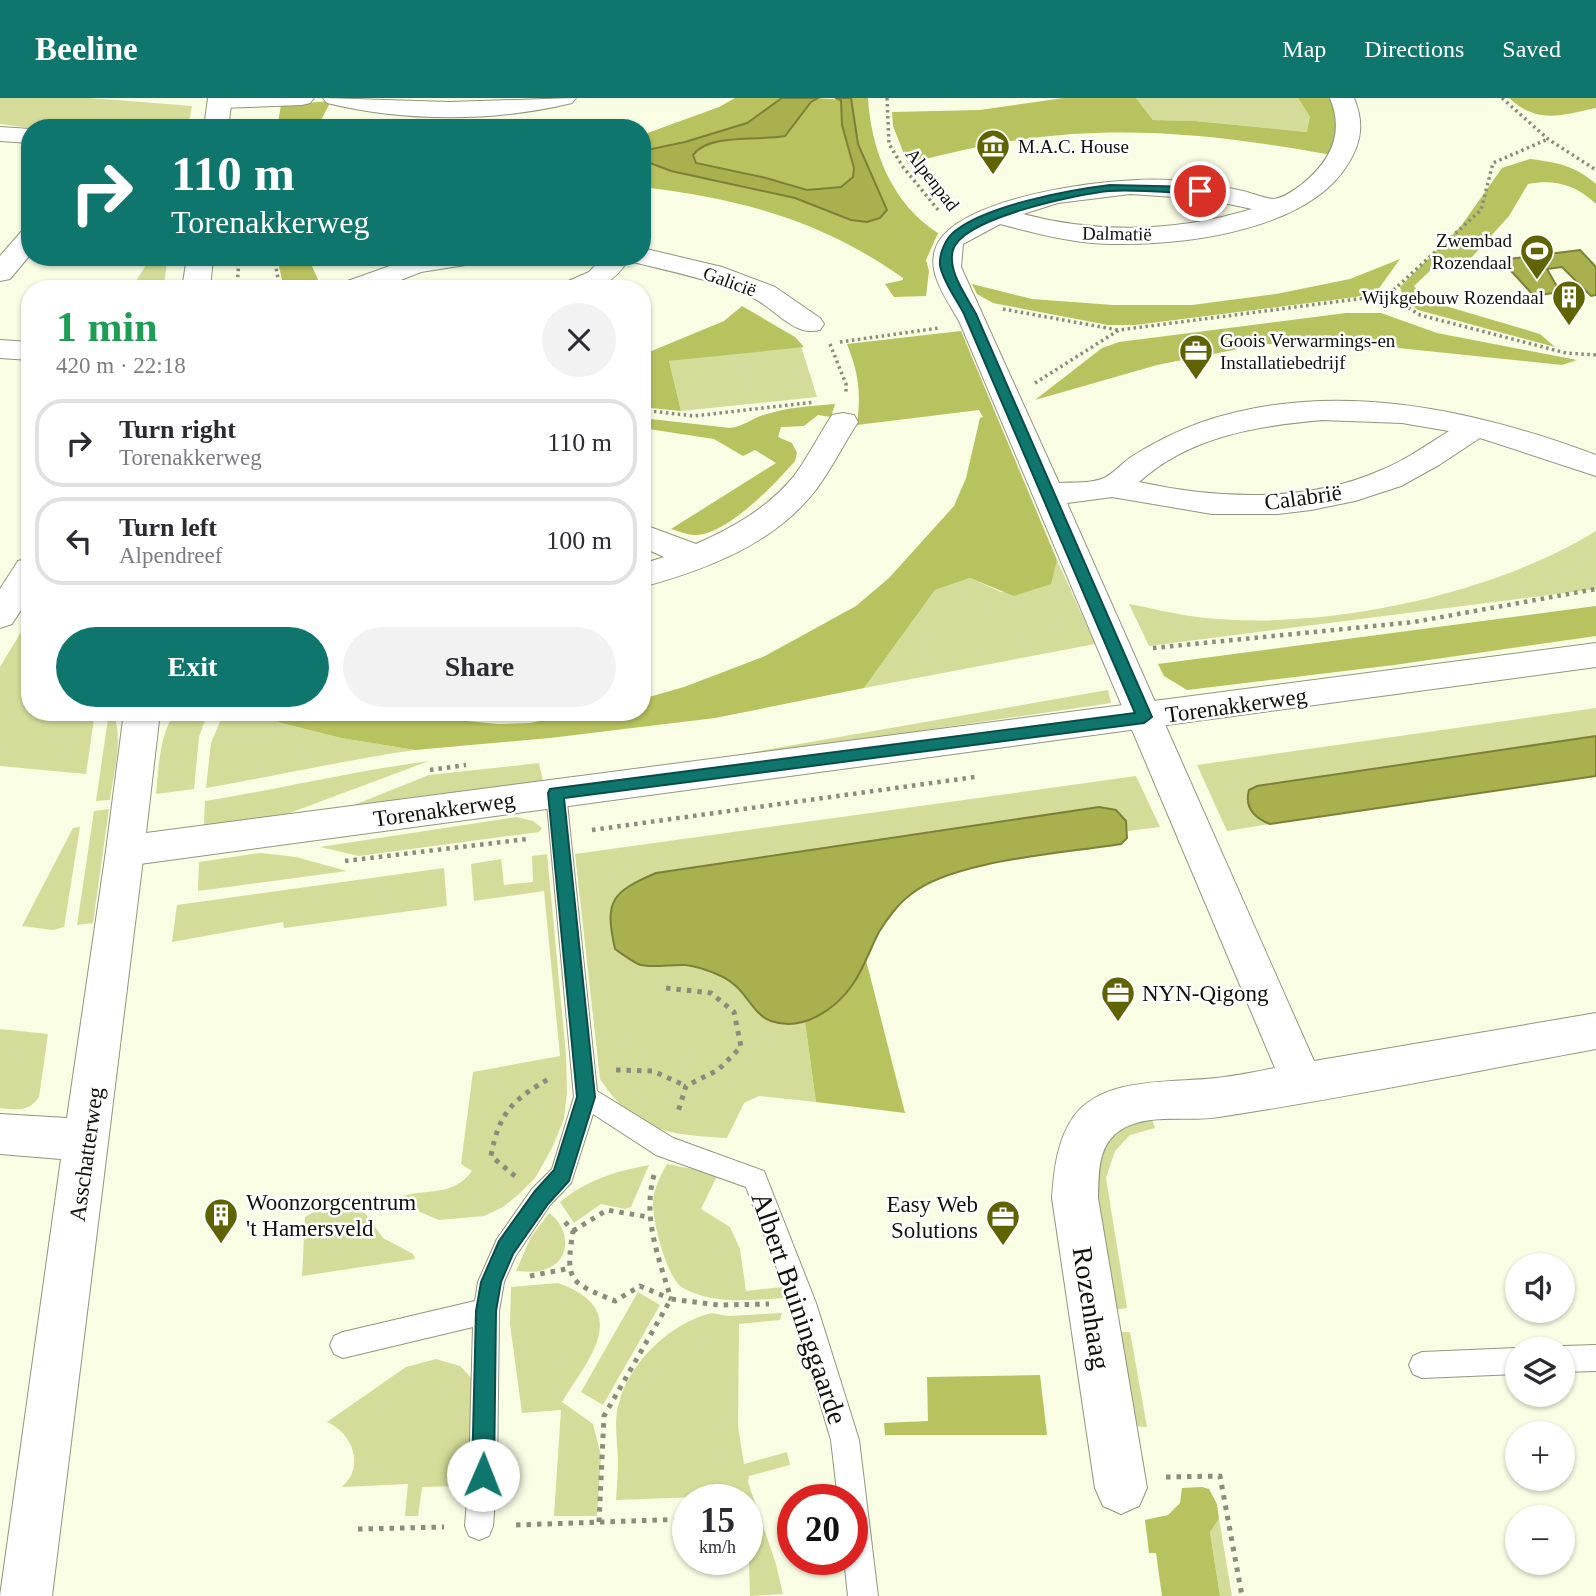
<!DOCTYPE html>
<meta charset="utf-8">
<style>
:root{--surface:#fff;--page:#f2f2f3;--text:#2b2b33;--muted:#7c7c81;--line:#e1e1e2;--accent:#0f766e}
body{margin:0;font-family:Georgia,serif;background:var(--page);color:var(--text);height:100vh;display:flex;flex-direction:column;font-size:26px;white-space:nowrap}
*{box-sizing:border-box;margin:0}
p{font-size:23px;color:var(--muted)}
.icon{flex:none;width:38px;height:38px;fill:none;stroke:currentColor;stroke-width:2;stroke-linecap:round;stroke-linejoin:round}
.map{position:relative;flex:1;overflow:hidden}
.side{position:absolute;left:21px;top:182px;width:630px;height:441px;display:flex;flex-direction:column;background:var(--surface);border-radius:28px;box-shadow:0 2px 5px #0004}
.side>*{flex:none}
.banner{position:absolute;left:21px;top:21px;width:630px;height:147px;border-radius:28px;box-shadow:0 2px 5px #0004;background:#0f766e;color:#fff;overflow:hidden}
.tools{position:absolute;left:1505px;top:1155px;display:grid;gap:14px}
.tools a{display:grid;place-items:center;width:70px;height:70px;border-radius:50%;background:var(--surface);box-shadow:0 2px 5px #0004;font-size:35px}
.speed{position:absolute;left:672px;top:1386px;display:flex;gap:14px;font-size:35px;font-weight:700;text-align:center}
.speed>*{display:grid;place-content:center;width:91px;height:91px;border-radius:50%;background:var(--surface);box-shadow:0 2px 5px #0004;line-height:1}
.speed small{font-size:18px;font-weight:400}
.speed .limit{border:10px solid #d22;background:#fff;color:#111}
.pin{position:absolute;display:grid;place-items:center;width:60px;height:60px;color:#fff;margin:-30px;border:4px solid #fff;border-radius:50%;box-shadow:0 2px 7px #0007}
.me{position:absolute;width:77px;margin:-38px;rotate:1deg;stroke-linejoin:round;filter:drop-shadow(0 0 5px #0008)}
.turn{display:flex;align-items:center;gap:24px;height:147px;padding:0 35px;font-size:32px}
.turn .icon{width:91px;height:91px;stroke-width:2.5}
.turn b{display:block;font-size:49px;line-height:60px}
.round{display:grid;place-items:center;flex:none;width:74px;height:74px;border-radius:37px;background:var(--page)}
.overview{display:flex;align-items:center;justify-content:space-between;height:119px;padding:0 35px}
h1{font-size:42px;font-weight:700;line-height:52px;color:#1e9e55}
.action{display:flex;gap:14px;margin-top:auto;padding:14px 35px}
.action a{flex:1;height:80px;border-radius:42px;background:var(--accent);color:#fff;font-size:28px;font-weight:700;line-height:80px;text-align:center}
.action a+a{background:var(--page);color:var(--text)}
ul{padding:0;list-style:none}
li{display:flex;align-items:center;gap:21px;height:88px;margin:0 14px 10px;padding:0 21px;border:4px solid var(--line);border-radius:28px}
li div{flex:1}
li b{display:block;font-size:26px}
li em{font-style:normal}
header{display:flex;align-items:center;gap:42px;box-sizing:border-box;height:98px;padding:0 35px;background:var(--accent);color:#fff}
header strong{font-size:33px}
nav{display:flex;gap:38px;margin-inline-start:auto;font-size:24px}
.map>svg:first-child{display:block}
</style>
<header>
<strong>Beeline</strong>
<nav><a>Map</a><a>Directions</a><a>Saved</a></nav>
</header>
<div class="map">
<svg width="1596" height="1498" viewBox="0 0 1596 1498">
<rect width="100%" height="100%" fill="#f9fde4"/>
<!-- green -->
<g fill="#d5dc99">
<polygon points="0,0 91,0 192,8 188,30 88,30 92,24 70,23 63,30 30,30 0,26"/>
<polygon points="1136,0 1298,0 1310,19 1308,34 1195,23 1153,22"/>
<polygon points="151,159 168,159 163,191 131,191"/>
<polygon points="801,248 817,299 681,313 669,263"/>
<path d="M1596,433V491L1149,548L1129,506C1151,510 1174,516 1197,519C1319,534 1491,498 1596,433Z"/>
<polygon points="1057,462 1095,546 864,590 935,492 970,480 1001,494 1050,486"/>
<polygon points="30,519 30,614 95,614 86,676 0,668 0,569"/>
<polygon points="1108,592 1111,605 735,660 737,657"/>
<polygon points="1596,610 1596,638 1257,688 1249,693 1247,699 1260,722 1270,726 1227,733 1197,667"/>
<path d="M109,614H112C125,638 113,676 110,702L96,703Z"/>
<path d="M175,614H208L199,639L194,691L156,696C159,667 159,639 175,614Z"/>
<path d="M224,614H257L281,625L341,640L415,652C345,662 276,678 206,690L211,645Z"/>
<path d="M429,663L287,716L204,727L205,703C280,691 354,673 429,663Z"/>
<polygon points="539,665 543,683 398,701 381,708 329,717 429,677"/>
<path d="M1136,678L1160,729L1128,733L1126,723L1117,712L639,867C670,867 702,865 730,882C744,891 748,908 758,915C772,924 789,925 805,924L816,1004L759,998L744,1005L727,1040C667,1036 636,1035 600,981L575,756Z"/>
<polygon points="109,711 93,825 77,827 94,713"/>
<polygon points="517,719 533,723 542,730 539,734 359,758 320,749"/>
<polygon points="80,729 64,829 53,832 22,828 73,730"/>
<polygon points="260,755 296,759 347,773 198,793 199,764"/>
<path d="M547,756L566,957L567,994L564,1021L552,1050L535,1080L519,1096L503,1109L484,1118L439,1122L420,1114L403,1098C430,1090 452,1099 472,1073L461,1066L473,974L560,958L544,793L474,803L471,766L501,761L504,787L533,784L532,758Z"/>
<polygon points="444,770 447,808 284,830 283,824 172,844 177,807"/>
<path d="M0,931L48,936L39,999C29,1014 17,1012 0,1010Z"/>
<polygon points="1151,1018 1155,1030 1130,1037 1115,1053 1106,1080 1127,1210 1113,1212 1093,1075 1106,1043 1119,1030"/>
<path d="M667,1066L718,1076L701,1111L730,1129L740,1151L746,1193L782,1189L784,1200C752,1202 713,1207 683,1190C667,1181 653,1125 653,1106C653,1092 660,1078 667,1066Z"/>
<path d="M649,1067L631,1109L625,1111L601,1106L574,1125L560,1104C587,1082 616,1073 649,1067Z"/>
<polygon points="337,1104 362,1111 383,1140 413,1156 415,1161 302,1178 305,1119 328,1106"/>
<path d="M549,1115C568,1128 573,1159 549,1170C538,1175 527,1174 516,1173L531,1139Z"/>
<path d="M558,1185C633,1212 590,1259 562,1304L593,1326L601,1358L597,1418H554L561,1312L522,1315L510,1226L511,1189Z"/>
<polygon points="638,1194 660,1207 603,1307 581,1294"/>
<path d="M712,1215L728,1218L782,1215L780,1222L739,1226L738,1328L744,1366L787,1354L790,1367L749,1378L748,1384L776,1466L783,1496L750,1498L747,1402H699L698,1399L616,1402C617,1389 618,1376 618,1364C618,1344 613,1325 619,1305C629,1264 672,1224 712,1215Z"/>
<polygon points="1115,1234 1130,1234 1147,1329 1129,1328"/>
<path d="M436,1261L460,1268L472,1281V1365L459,1366L458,1388L422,1389L418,1418H405L408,1386L342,1389C366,1368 352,1335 327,1324L406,1269Z"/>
<polygon points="1219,1421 1232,1498 1220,1498 1210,1434"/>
</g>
<!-- forest -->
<g fill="#b8c25e">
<polygon points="735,0 782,0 747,25 685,44 642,53 642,37 719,9"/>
<path d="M818,0L841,2L842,27L854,70L853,79L841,89L807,92L786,85L696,66L693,57C708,35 760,43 785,38L811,4Z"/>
<path d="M851,0H868C871,52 892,106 938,135L926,162L929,173L926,198L894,199L885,186L903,182V180C821,122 741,101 642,89V62L671,73L795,100L851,122L887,111L858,46Z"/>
<path d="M1064,0H1136L1153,22L1195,23L1307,34L1310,19L1298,0H1334L1339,32L1332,57C1178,29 1060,22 908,66L893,28L892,14L980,12Z"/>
<path d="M1509,0H1596V10C1561,17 1538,27 1509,0Z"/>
<polygon points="331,3 317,30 277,30 281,7"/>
<path d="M1530,61C1556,64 1576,68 1596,86V106C1576,87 1555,81 1528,86L1509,118L1472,159L1432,171L1414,188L1425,202L1540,236L1555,249L1418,212L1404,201L1400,189L1461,128L1502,70Z"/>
<polygon points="277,159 308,159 322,191 284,191"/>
<polygon points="1400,161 1377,193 1356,199 1135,227 1108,227 993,205 977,196 972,186 1032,201 1113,207 1192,207 1276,196 1350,181"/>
<polygon points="742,208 795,239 804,249 669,263 681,313 651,310 642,295 642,257 724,223"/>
<polygon points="1346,215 1381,215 1437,235 1577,262 1562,267 1350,245 1264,246 1157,267 1035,302 1102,250 1119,244"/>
<path d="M961,233L1057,462L1051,486L1014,498L970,480L935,492L864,590L715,620L550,640L415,652L341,640L281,625L257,614H372L498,626L530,625L581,614H642V601L684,589L765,558L856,508L889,480L954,408L966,380L980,320L983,319L979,312L857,327C861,293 859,277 847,246Z"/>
<path d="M835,306L831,319L818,317L804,328L781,329L778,339L792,345L797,355L795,363C775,386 725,439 693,437C686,436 678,433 671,431L776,365L755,352L743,358L714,341L642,330V320L730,330C743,329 754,319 767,316C789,309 812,308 835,306Z"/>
<polygon points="1596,508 1596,538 1394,567 1187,592 1164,578 1158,566"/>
<path d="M866,862L905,1015L816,1004L805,924C837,907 849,893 866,862Z"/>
<polygon points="1040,1277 1047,1337 885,1337 884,1325 928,1323 927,1279"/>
<polygon points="1202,1389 1209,1391 1217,1406 1219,1421 1210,1434 1220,1498 1162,1498 1156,1455 1149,1455 1145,1422 1168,1417 1180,1405 1182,1390"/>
</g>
<!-- water -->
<g fill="#a8b14d" stroke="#7b8139" stroke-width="2">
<path d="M782,0H818L811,4L785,38C760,43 708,35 693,57L696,65L766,80L807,92L841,89L853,79L854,70L842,27L841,2L835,0H851L858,46L887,112L880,120L867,124L851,122L795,100L671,73L642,62V53L685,44L747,25Z"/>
<polygon points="1580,152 1596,169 1596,197 1591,198 1562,169 1547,171 1560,194 1534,198 1501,162"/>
<path d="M1596,638V678L1270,726C1255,720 1244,710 1249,692L1257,688Z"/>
<path d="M1099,709L1116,712L1126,723L1127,740L1121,746C1066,755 951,762 910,797C899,805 886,822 879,834C870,851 864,870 853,886C836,911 803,934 771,923C751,916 747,890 721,878C710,873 697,868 685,867C671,866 650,871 638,866C630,862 622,856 615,851C604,802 612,794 656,775Z"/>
</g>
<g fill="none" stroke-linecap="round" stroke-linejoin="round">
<!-- lane casing -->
<g stroke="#92957e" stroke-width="2">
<g id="lane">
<polygon points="556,687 563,689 566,695 597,993 673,1040 764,1073 816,1205 859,1342 878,1498 848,1498 844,1461 852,1461 852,1402 838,1402 831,1342 790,1205 746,1089 656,1057 593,1016 571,1085 550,1107 515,1159 504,1184 499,1213 497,1377 493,1428 489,1438 479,1442 469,1438 465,1428 469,1377 473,1229 343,1260 334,1256 330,1247 334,1238 343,1234 475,1203 478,1184 497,1141 532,1091 552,1071 574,999 546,695 549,689"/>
<polygon points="1596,1247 1596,1273 1563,1274 1563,1251 1554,1251 1563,1248"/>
<polygon points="1517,1250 1521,1251 1517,1251 1517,1276 1422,1280 1413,1276 1409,1267 1413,1258 1422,1254"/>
</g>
</g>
<!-- street casing -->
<g stroke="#92957e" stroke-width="2">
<g id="street">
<polygon points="210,0 314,0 310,5 302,7 220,10 212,8 208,3"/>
<path d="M323,0L449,4L576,0L572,5C495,24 404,24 327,5Z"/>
<path d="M1330,0H1354C1364,24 1362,44 1348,66C1308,132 1187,147 1115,146C1075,146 1038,136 1000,126L963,146L961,169L1059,385C1073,384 1093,386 1106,379C1115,374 1122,365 1131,359C1153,345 1177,333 1202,324C1331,280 1473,311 1596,357V378L1480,340L1439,367L1401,388L1355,403L1311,412L1278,416H1212L1112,399L1067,405L1314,963L1596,915V951C1470,974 1345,1000 1219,1019C1190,1024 1151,1015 1124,1030C1097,1045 1099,1073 1098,1100L1147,1390L1139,1408L1121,1416L1103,1408L1095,1390L1052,1100C1054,1072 1057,1042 1074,1018C1104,978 1173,985 1216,980C1236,978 1255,974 1275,970L960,225C949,204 927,177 935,152C951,97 1120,78 1169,82C1194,84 1218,87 1243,93C1252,95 1263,100 1273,101C1282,101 1294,92 1301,87C1330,64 1345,36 1330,0ZM1130,96L1205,101L1252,111C1176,134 1099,136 1023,116L1058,105ZM1322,322L1402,325L1449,333C1427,347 1404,363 1379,373C1306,405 1216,401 1139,384C1190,338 1257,328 1322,322Z"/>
<polygon points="0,29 30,31 30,45 0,43"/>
<polygon points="30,132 30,157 10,181 0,183 0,158 21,134"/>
<path d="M642,150L722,169L775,189L820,220L824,226L820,232C794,239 776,211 753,200C715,182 673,174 633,164L630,160C608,192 597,191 560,191L564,185L589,174L603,159H642Z"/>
<polygon points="415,159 482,159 478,165 421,174 378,191 338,191 342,185"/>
<polygon points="0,242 30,244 30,262 0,260"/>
<path d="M843,315L854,317L858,324C843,347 831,372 815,393C773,447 704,472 642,489V466L664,459L642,449V426L696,446C732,430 768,410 794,378C808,359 819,337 832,317Z"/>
<polygon points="30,460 30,498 12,526 0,530 0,491 18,463"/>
<polygon points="125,738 139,742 144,753 52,1498 0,1498 61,1061 0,1056 0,1016 67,1020 106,753 111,742"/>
</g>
</g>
<!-- secondary casing -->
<g stroke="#92957e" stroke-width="2">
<g id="secondary">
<polygon points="208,0 232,0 228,30 204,30"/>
<polygon points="187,159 213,159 210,191 182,191"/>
<polygon points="1596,545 1596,569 125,768 111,764 106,753 124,614 160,614 146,735"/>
</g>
</g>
<!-- path-far2 -->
<g stroke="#8b8d7c" stroke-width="3.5" stroke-dasharray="2.5 3.5" stroke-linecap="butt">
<polyline points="887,0 889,46 903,69 939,113"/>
<polyline points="1502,0 1548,41 1596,72"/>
<polyline points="274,159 280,191"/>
<polyline points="237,191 239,159"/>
<polyline points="1388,197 1420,217 1566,255 1596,257"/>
<polyline points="1003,211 1118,232"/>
<polyline points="840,244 939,230"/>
<polyline points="830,246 846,286 846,294"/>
<polyline points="1035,285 1119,232 1388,197 1481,112 1493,65 1548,41"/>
<polyline points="642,312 694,318 815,304"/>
</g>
<!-- path-far1 -->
<g stroke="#8b8d7c" stroke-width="4.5" stroke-dasharray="3.5 5" stroke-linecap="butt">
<polyline points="1153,550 1414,524 1596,491"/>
<polyline points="430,672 466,667"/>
<polyline points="592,732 975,679"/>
<polyline points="345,763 527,741"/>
</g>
<!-- path -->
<g stroke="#8b8d7c" stroke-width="5" stroke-dasharray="4.5 6" stroke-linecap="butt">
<polyline points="666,890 711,895 734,914 741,949 718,972 686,988 677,1017"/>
<polyline points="616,972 653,973 686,988"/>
<path d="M654,1077C642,1120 659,1160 671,1201"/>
<path d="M515,1078L491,1058C499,1013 514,1001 552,979"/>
<path d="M565,1124L573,1133C565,1184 569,1184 615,1203L640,1188L671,1201"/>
<polyline points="573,1133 607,1112 648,1119"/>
<polyline points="530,1178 566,1171"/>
<polyline points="1166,1379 1220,1378 1242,1498"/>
<polyline points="599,1424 604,1318 671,1201 718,1207 769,1206"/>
<polyline points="516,1427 688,1421"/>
<polyline points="358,1431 444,1429"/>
</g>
<!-- lane -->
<use href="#lane" fill="#fff" fill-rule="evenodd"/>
<!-- street -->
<use href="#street" fill="#fff" fill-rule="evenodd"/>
<!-- secondary -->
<use href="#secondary" fill="#fff" fill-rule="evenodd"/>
</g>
<!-- route -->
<path fill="#0f766e" stroke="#0a4d48" stroke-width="2" d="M1110,87L1200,89L1205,93L1200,96C1170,95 1139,91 1109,93C1078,96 962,120 953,152C947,173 966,197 976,216L1152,619L1144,625L564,700L595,999L569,1083L548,1106L513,1156L501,1184L496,1213L494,1377L490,1384L483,1387L476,1384L472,1377L476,1213L481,1184L499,1143L535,1093L554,1072L577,999L548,695L550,691L1135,615L964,216C957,202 942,182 940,167C939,155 946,140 955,133C988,107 1069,92 1110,87Z"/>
<!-- icons -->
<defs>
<g id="museum-pin" transform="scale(1.75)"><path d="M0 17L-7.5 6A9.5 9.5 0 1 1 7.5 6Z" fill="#5f6401" stroke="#fff"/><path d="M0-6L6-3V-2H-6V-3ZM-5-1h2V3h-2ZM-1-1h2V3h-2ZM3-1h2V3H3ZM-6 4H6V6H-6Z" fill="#fff"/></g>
<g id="stadium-pin" transform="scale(1.75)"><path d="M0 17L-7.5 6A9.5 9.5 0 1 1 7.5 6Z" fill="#5f6401" stroke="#fff"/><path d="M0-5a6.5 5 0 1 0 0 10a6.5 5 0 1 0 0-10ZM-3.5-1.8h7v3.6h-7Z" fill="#fff"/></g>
<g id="building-pin" transform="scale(1.75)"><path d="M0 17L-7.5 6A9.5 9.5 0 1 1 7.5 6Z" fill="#5f6401" stroke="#fff"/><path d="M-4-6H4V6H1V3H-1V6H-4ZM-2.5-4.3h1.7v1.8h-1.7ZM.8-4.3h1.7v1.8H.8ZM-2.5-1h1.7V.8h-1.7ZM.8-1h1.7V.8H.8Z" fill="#fff"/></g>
<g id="office-pin" transform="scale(1.75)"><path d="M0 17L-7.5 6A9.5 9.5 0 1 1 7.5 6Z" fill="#5f6401" stroke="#fff"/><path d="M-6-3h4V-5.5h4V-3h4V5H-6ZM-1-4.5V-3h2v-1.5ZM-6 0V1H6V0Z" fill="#fff"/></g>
</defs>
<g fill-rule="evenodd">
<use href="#museum-pin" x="993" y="48"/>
<use href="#stadium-pin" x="1537" y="153"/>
<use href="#building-pin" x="1569" y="199"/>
<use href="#office-pin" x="1196" y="253"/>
<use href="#office-pin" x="1118" y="895"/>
<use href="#building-pin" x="221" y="1117"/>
<use href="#office-pin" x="1003" y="1119"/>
</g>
<g text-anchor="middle" stroke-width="5" stroke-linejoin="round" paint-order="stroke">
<!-- far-poi labels -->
<g font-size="19" fill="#11120a" stroke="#fff" text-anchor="start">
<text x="1018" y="55">M.A.C. House</text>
<text x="1512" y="149" text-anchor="end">Zwembad<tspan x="1512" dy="22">Rozendaal</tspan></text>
<text x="1544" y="206" text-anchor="end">Wijkgebouw Rozendaal</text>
<text x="1220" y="249">Goois Verwarmings-en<tspan x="1220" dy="22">Installatiebedrijf</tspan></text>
</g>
<!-- far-street labels -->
<g font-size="19" fill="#11120a" stroke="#fff">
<text transform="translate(933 81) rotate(52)" y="7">Alpenpad</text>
<text transform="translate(1117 135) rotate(1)" y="7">Dalmatië</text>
<text transform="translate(730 183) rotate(20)" y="7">Galicië</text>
</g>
<!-- street labels -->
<g font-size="23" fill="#11120a" stroke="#fff">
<text transform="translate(1303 399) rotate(-8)" y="8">Calabrië</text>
<text transform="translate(1236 607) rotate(-8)" y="8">Torenakkerweg</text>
<text transform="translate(444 711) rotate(-8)" y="8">Torenakkerweg</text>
<text transform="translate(86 1056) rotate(-82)" y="8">Asschatterweg</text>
</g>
<!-- poi labels -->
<g font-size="23" fill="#11120a" stroke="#fff" text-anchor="start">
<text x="1142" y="903">NYN-Qigong</text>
<text x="246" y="1112">Woonzorgcentrum<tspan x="246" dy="26">'t Hamersveld</tspan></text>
<text x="978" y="1114" text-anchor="end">Easy Web<tspan x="978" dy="26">Solutions</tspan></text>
</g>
<!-- near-street labels -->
<g font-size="28" fill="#11120a" stroke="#fff">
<text transform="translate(800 1210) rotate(71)" y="10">Albert Buininggaarde</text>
<text transform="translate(1092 1210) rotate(81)" y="10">Rozenhaag</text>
</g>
</g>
</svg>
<div class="tools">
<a><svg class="icon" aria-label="sound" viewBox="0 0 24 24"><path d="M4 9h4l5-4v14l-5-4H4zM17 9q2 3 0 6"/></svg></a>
<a><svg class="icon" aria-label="layers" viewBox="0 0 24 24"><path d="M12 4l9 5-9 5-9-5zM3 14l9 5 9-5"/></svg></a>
<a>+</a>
<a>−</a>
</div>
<div class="speed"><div>15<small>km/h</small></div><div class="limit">20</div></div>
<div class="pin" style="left:1200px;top:93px;background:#d93025"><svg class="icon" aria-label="arrive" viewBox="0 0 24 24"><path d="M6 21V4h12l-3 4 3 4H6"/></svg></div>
<svg class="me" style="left:483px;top:1377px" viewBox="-20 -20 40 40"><circle r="19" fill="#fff"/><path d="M0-13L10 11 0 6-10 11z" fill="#0f766e"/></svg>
<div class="banner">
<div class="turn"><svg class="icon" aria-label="right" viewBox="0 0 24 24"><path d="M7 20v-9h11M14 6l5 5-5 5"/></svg><div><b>110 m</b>Torenakkerweg</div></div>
</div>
<section class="side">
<div class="overview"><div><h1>1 min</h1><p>420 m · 22:18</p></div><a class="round"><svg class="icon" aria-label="close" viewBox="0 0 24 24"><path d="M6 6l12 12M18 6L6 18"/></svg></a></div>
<ul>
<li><svg class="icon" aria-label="right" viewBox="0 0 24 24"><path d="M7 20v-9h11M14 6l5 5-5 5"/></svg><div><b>Turn right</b><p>Torenakkerweg</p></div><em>110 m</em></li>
<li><svg class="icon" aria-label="left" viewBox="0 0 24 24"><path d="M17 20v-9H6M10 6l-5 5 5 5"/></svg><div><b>Turn left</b><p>Alpendreef</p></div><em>100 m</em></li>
</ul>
<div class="action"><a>Exit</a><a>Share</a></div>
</section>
</div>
